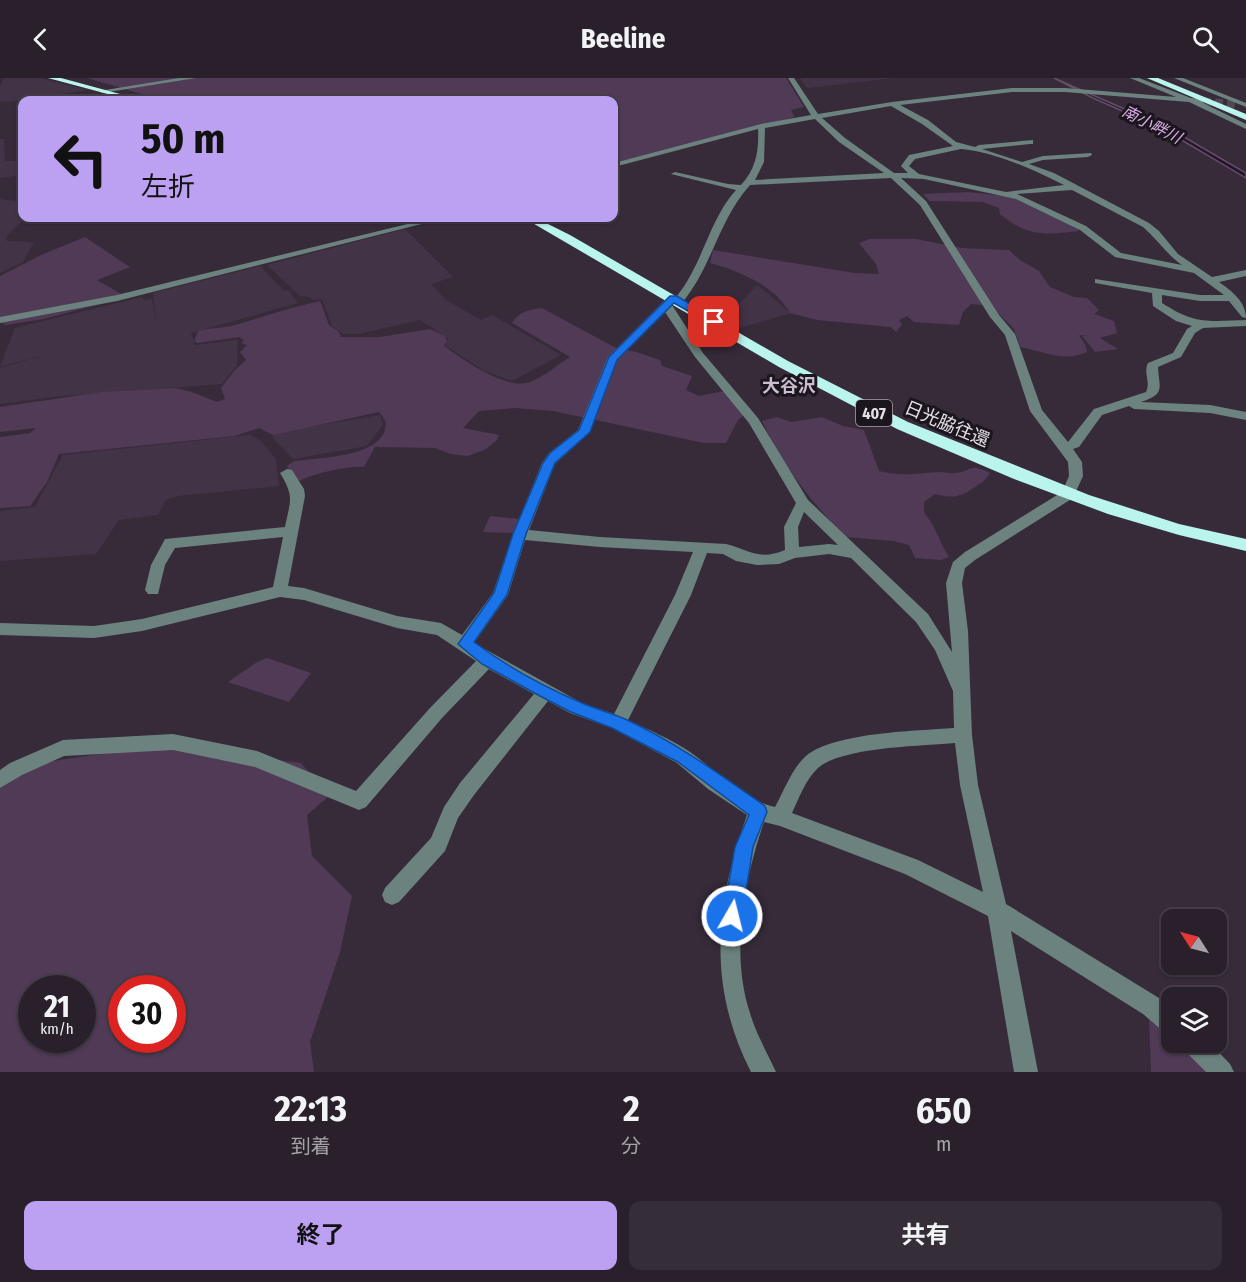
<!DOCTYPE html>
<html lang="ja">
<meta charset="utf-8">
<style>
:root{--surface:#29202c;--page:#352d38;--text:#f1f3f6;--muted:#a5a3a9;--line:#453e48;--accent:#bca0f2}
body{margin:0;font-family:"Fira Sans Condensed","Noto Sans JP",sans-serif;background:var(--page);color:var(--text);height:100vh;display:flex;flex-direction:column;font-size:22px;white-space:nowrap}
*{box-sizing:border-box;margin:0}
p{font-size:20px;color:var(--muted)}
.icon{flex:none;width:33px;height:33px;fill:none;stroke:currentColor;stroke-width:2;stroke-linecap:round;stroke-linejoin:round}
.map{position:relative;height:994px;overflow:hidden}
.panel{display:flex;flex-direction:column;background:var(--surface);flex:1}
.panel>*{flex:none}
.guide{position:absolute;left:18px;top:18px;width:600px;height:126px;border-radius:12px;box-shadow:0 2px 4px #0004,0 0 0 2px var(--line);background:#bca0f2;color:#111;overflow:hidden}
.needle{width:39px;rotate:306deg}
.controls{position:absolute;left:1161px;top:831px;display:grid;gap:12px}
.controls a{display:grid;place-items:center;width:66px;height:66px;border-radius:12px;background:var(--surface);box-shadow:0 2px 4px #0004,0 0 0 2px var(--line);font-size:30px}
.speed{position:absolute;left:18px;top:897px;display:flex;gap:12px;font-size:30px;font-weight:700;text-align:center}
.speed>*{display:grid;place-content:center;width:78px;height:78px;border-radius:50%;background:var(--surface);box-shadow:0 2px 4px #0004,0 0 0 2px var(--line);line-height:1}
.speed small{font-size:15px;font-weight:400}
.speed .limit{border:9px solid #d22;background:#fff;color:#111}
.pin{position:absolute;display:grid;place-items:center;width:51px;height:51px;color:#fff;margin:-26px;border-radius:12px;box-shadow:0 3px 9px #0006}
.me{position:absolute;width:66px;margin:-33px;rotate:8deg;stroke-linejoin:round;filter:drop-shadow(0 0 4px #0008)}
.turn{display:flex;align-items:center;gap:21px;height:126px;padding:0 24px;font-size:27px}
.turn .icon{width:78px;height:78px;stroke-width:2.5}
.turn b{display:block;font-size:42px;line-height:51px}
.eta{display:flex;justify-content:space-evenly;align-items:center;height:102px;text-align:center}
.eta b{font-size:36px;font-weight:700;line-height:42px}
.primary-button{display:flex;gap:12px;margin-top:auto;padding:12px 24px}
.primary-button a{flex:1;height:69px;border-radius:12px;background:var(--accent);color:#111;font-size:24px;font-weight:700;line-height:69px;text-align:center}
.primary-button a+a{background:var(--page);color:var(--text)}
header{display:flex;justify-content:space-between;align-items:center;height:78px;padding:0 24px;background:var(--surface);font-size:27px;font-weight:700}
.map>svg:first-child{display:block}
</style>
<header><svg class="icon" aria-label="back" viewBox="0 0 24 24"><path d="M15 5l-7 7 7 7"/></svg>Beeline<svg class="icon" aria-label="search" viewBox="0 0 24 24"><circle cx="10" cy="10" r="6"/><path d="M15 15l6 6"/></svg></header>
<div class="map">
<svg width="1246" height="994" viewBox="0 0 1246 994">
<rect width="100%" height="100%" fill="#372b3a"/>
<!-- built -->
<g fill="#433347">
<polygon points="4,0 39,0 88,12 6,24 0,23 0,9"/>
<polygon points="800,0 894,0 807,10"/>
<polygon points="0,61 4,61 5,83 22,83 22,97 0,100"/>
<polygon points="0,121 22,124 22,140 25,140 6,159 7,163 34,164 23,184 0,195"/>
<polygon points="405,151 453,199 431,206 446,222 481,242 492,237 561,277 512,303 483,292 446,268 448,260 420,242 359,256 343,256 332,248 322,221 313,222 309,219 300,218 267,187"/>
<polygon points="260,188 284,213 288,212 298,225 191,255 195,267 238,262 237,287 222,306 61,318 0,326 0,290 49,276 0,289 15,250 142,219 144,223 152,220 157,248 153,215"/>
<polygon points="757,207 791,235 737,251 724,243"/>
<polygon points="380,337 383,347 367,368 293,381 273,360 272,355"/>
<polygon points="250,357 261,363 276,381 279,408 177,418 166,422 158,437 119,442 96,476 0,483 0,433 35,429 63,377"/>
</g>
<!-- green -->
<g fill="#503a56" fill-rule="evenodd">
<polygon points="87,0 786,0 804,29 791,32 795,39 614,85 614,22 147,22 152,19"/>
<path d="M968,114L1015,119L1077,149L1079,153C1044,157 1028,159 1000,136L999,130L983,124L930,123L923,116Z"/>
<polygon points="85,159 130,189 97,202 123,217 116,222 43,241 6,247 0,244 0,198 41,177"/>
<path d="M870,161H916L962,170L1009,172L1020,182L1039,193L1050,209L1074,219L1087,220L1099,232L1094,236L1114,243L1117,255L1100,260L1118,271L1095,274L1082,258H1088L1079,257L1086,268L1087,274C1064,285 1043,273 1020,269L1014,251L991,228L971,226L963,234L959,247L914,244L907,238L899,242L902,247L896,254L891,249L817,242L790,235C774,207 739,193 710,185L713,172L855,195L879,196L876,186L859,165Z"/>
<path d="M320,223L329,247L339,254L341,259H380L430,251L445,258L447,263L444,268C463,281 506,313 530,304C544,299 557,287 570,279L512,245C519,233 529,232 542,230L616,270L636,274L660,282L662,288L692,298L686,312L699,318L724,313L745,336L738,342L726,365H704L553,333L515,330L479,333L463,350L499,357L497,362L486,371L468,378L451,376L435,370L375,369L364,389C352,387 310,396 300,403L294,400L287,388L294,383C318,380 379,379 385,351C387,344 384,340 379,334L273,357L259,350L235,358L59,376L47,404L30,428L0,430V359L30,355L36,350L0,354V329L102,314L175,310L192,314L217,324L225,321L221,310L234,293L246,282L240,274L247,267L241,265L244,262L239,259L198,265L194,263L198,253C210,249 223,251 235,247C263,239 291,229 320,223Z"/>
<path d="M777,339L791,344L822,339L843,348L864,352L879,393C903,399 916,395 940,394C945,394 950,396 955,395C973,393 969,384 990,395C985,404 980,405 972,411C959,420 951,420 935,416L924,424V435C936,448 939,464 949,479L941,482L915,480L909,467L893,463L845,459C812,424 782,387 762,343Z"/>
<polygon points="490,438 519,441 513,455 483,454"/>
<polygon points="267,580 311,595 289,624 228,604 257,584"/>
<path d="M178,669L301,685L329,718L307,737L312,778L352,818L340,874L310,964L314,994H0V710L32,686L129,672ZM32,910H82V962H32ZM122,910H172V962H122Z"/>
<polygon points="1149,939 1171,955 1172,964 1181,965 1208,994 1151,994"/>
</g>
<!-- water -->
<polygon fill="#2a1330" stroke="#625067" stroke-width="1.5" points="1054,0 1172,52 1246,95 1246,100 1163,51 1093,20"/>
<g fill="none" stroke-linecap="round" stroke-linejoin="round">
<!-- minor-tunnel -->
<polyline stroke="#514654" stroke-width="8" stroke-dasharray="8 4" stroke-linecap="butt" points="1203,23 1237,27"/>
<!-- minor -->
<g fill="#6b827e" fill-rule="evenodd">
<polygon points="179,0 196,0 102,15 99,13"/>
<path d="M788,0H794L818,36L892,24L1012,10H1065L1176,19L1130,0H1139L1191,20L1205,22L1203,25L1246,46V51L1189,24L1065,14H1012L900,27L928,42L956,64L975,69L979,67L1033,62V66H1030L982,71L1022,84L1043,78L1091,75L1092,77L1088,79L1043,82L1029,86L1054,95L1149,145L1159,153L1178,176L1212,199L1246,192V198L1219,204C1232,213 1246,224 1246,240L1242,239L1229,223H1200L1162,217V225C1196,247 1207,243 1246,242V248L1203,250L1195,255L1181,279L1158,289C1159,310 1166,316 1141,324L1210,327L1246,334V342L1210,335L1134,331L1129,328L1102,337L1079,369L1073,371L1082,384L1083,398L1073,420L975,482L965,490L962,505L968,553L972,657L978,707L1006,826L1159,920L1172,931V957L1164,954L1143,936L1011,853L1038,994H1014L988,838L905,796L780,748L764,744C744,803 730,874 750,935C756,956 767,974 776,994H751C707,908 715,826 747,737L708,711L677,685L612,650L570,635L548,623L474,717L458,740L445,773L399,824L392,827L385,824L382,817L385,810L431,760L444,729L460,705L534,616L489,591L442,640L366,729L359,732L255,689L173,672L64,678L22,697L0,710V692L10,685L63,662L173,656L257,673L356,713L430,630L476,583L437,557L397,550L304,522L280,519L142,553L94,560L0,557V545L94,548L142,541L273,509L283,459L175,470L165,487L158,516H148L145,512L151,487L165,461L285,449C290,423 295,419 280,395L287,391L292,392L304,411L305,418L288,508L304,510L397,538L441,545L462,557L493,515L513,456L542,385L549,375L578,352L608,279L668,219H676C703,187 708,143 736,112L671,96L675,94L728,106L741,107C756,91 759,73 758,51L614,89V85L761,46L811,37ZM891,28L922,46L953,68L909,77L901,88L908,95H894L845,60L822,40ZM815,41L839,64L884,95L755,102L764,84L765,50ZM961,71C992,73 1037,93 1064,107L1006,114L919,96L909,88L915,81ZM891,100L920,127L990,239L1005,257L1030,333L1068,384L1069,398L1062,414L965,474L953,484L946,505L952,574L928,536L808,422L758,340L703,275L672,227L674,225H682C713,187 718,143 750,107ZM901,100L924,101L1016,121L1080,152L1115,179L1194,195L1224,217H1200L1095,201V205L1152,215L1153,228L1176,243L1192,248L1187,251L1173,275L1148,285C1143,295 1151,304 1146,314L1094,331L1068,364L1042,332L1015,256L999,237L926,123ZM1072,112L1143,149C1157,161 1167,177 1182,187L1121,175L1086,148L1017,116ZM665,234L695,279L749,345L796,425L784,449L785,472C759,483 749,472 726,466L600,459L529,452L555,386L590,354L617,282ZM804,434L838,467L829,466L799,469L798,449ZM525,462L600,469L693,474L675,517L614,636L582,625L474,565L508,517ZM707,475L723,476L736,483L757,487L779,486L795,480L829,476L851,480L916,544L935,572L953,613L954,650C917,653 835,654 806,678C792,690 784,713 775,729C742,722 717,693 690,674C671,661 649,652 628,642L691,517ZM955,665L960,707L983,814L918,782L792,735C799,720 806,701 818,690C841,669 923,668 955,665Z"/>
<polygon points="1174,0 1183,0 1246,25 1246,29"/>
<polygon points="432,140 445,140 117,223 0,245 0,239 117,217"/>
<polygon points="1181,964 1209,964 1230,986 1234,994 1206,994 1184,972"/>
</g>
<!-- highway -->
<g fill="#b9f5ec" fill-rule="evenodd">
<polygon points="48,0 61,0 142,22 130,22"/>
<polygon points="1147,0 1158,0 1246,36 1246,42"/>
<polygon points="524,140 536,140 570,157 788,283 908,344 1089,417 1179,446 1246,461 1246,473 1179,457 1108,436 1014,401 897,351 779,289"/>
</g>
</g>
<!-- route -->
<path fill="#1a73e8" stroke="#114b97" stroke-width="1.5" d="M670,218H677L719,244L711,246L674,225L617,282L590,354L555,385L526,456L507,517L474,564C506,588 545,609 582,625C596,631 611,635 625,641C677,665 718,695 765,728L767,734L753,769L742,838L739,845L732,848L725,845L723,838L735,769L749,737L678,684L612,650L571,634L540,618L482,586L458,566L494,515L513,456L543,385L550,375L579,352L609,279Z"/>
<g text-anchor="middle" stroke-width="6" stroke-linejoin="round" paint-order="stroke">
<!-- far-water labels -->
<g font-size="16" font-style="italic" fill="#d8ace4" stroke="#1b161d">
<text transform="translate(1152 46) rotate(27)" y="6">南小畔川</text>
</g>
<!-- shield labels -->
<rect fill="#1b161d" stroke="#a8a2aa" stroke-width="1.5" x="856" y="322" width="36" height="26" rx="4.5"/>
<g font-size="16" font-weight="bold" fill="#e5dee7">
<text x="874" y="341">407</text>
</g>
<!-- far-quarter labels -->
<g font-size="18" font-weight="bold" fill="#cbbccf" stroke="#1b161d">
<text x="789" y="314">大谷沢</text>
</g>
<!-- street labels -->
<g font-size="18" fill="#e5dee7" stroke="#1b161d">
<text transform="translate(947 346) rotate(23)" y="6">日光脇往還</text>
</g>
</g>
</svg>
<div class="controls">
<a><svg class="needle" viewBox="-14 -14 28 28"><path d="M0-13l5 13h-10z" fill="#e53935"/><path d="M0 13l5-13h-10z" fill="#a5a3a9"/></svg></a>
<a><svg class="icon" aria-label="layers" viewBox="0 0 24 24"><path d="M12 4l9 5-9 5-9-5zM3 14l9 5 9-5"/></svg></a>
</div>
<div class="speed"><div>21<small>km/h</small></div><div class="limit">30</div></div>
<div class="pin" style="left:714px;top:244px;background:#d93025"><svg class="icon" aria-label="arrive" viewBox="0 0 24 24"><path d="M6 21V4h12l-3 4 3 4H6"/></svg></div>
<svg class="me" style="left:732px;top:838px" viewBox="-20 -20 40 40"><circle r="17" fill="#1a73e8" stroke="#fff" stroke-width="3"/><path d="M0-11L8 9 0 5-8 9z" fill="#fff"/></svg>
<div class="guide">
<div class="turn"><svg class="icon" aria-label="left" viewBox="0 0 24 24"><path d="M17 20v-9H6M10 6l-5 5 5 5"/></svg><div><b>50 m</b>左折</div></div>
</div>
</div>
<section class="panel">
<div class="eta">
<div><b>22:13</b><p>到着</p></div>
<div><b>2</b><p>分</p></div>
<div><b>650</b><p>m</p></div>
</div>
<div class="primary-button"><a>終了</a><a>共有</a></div>
</section>
